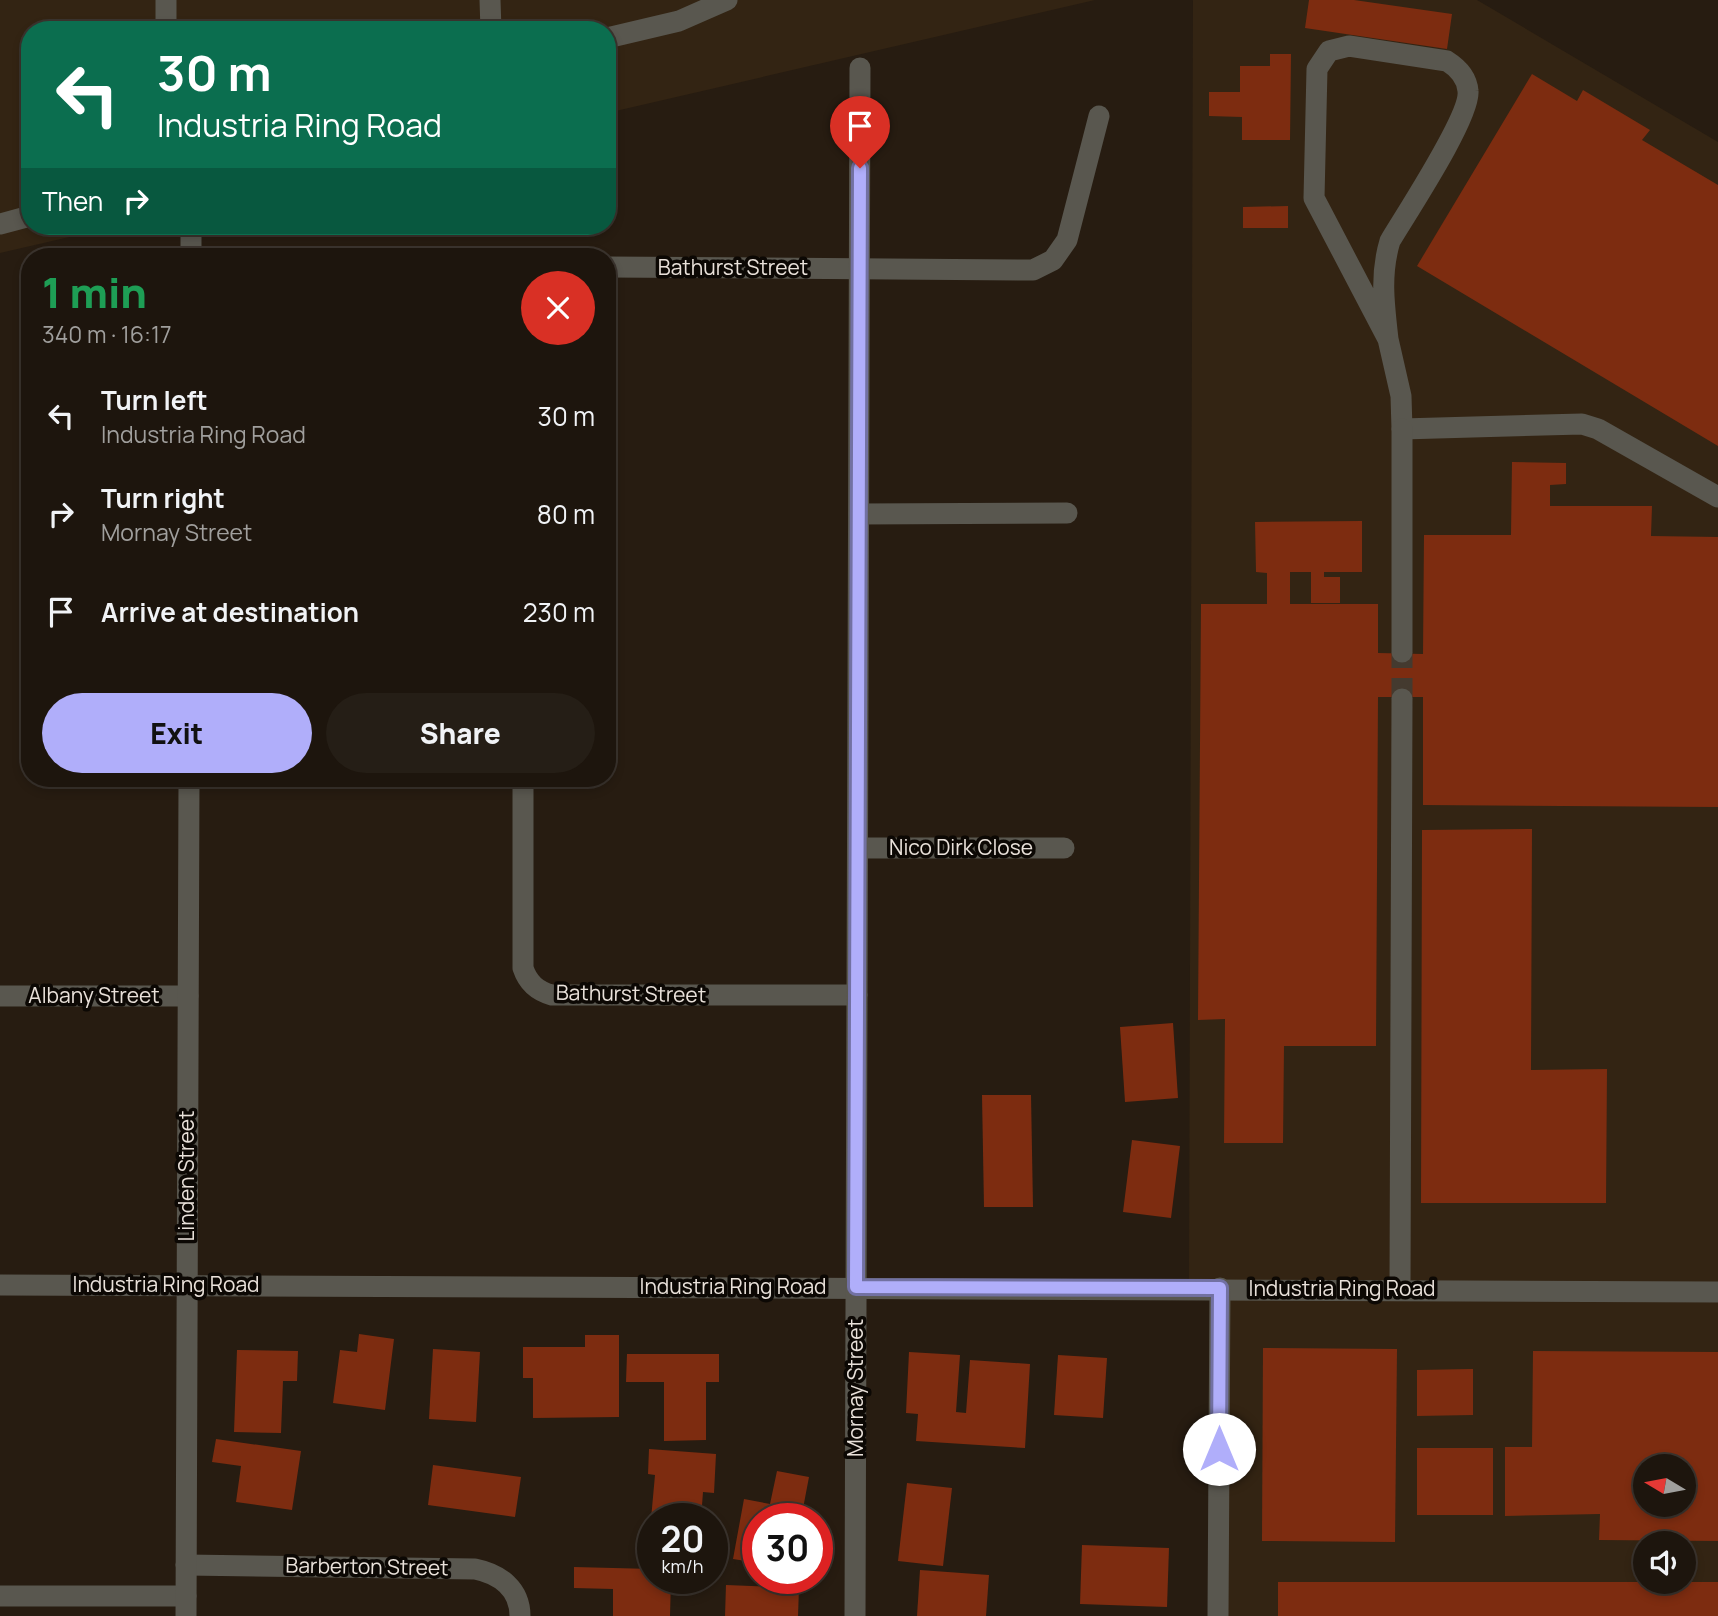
<!DOCTYPE html>
<meta charset="utf-8">
<style>
:root{--surface:#1d150d;--page:#251e16;--text:#f1f3f6;--muted:#a09f9d;--line:#3b342e;--accent:#b0aefa}
body{margin:0;font-family:Manrope,sans-serif;background:var(--page);color:var(--text);height:100vh;display:flex;flex-direction:column;font-size:26px;white-space:nowrap}
*{box-sizing:border-box;margin:0}
p{font-size:23px;color:var(--muted)}
.icon{flex:none;width:38px;height:38px;fill:none;stroke:currentColor;stroke-width:2;stroke-linecap:round;stroke-linejoin:round}
.map{position:relative;flex:1;overflow:hidden}
.details{position:absolute;left:21px;top:248px;width:595px;height:539px;display:flex;flex-direction:column;background:var(--surface);border-radius:28px;box-shadow:0 4px 10px #0003,0 0 0 2px var(--line)}
.details>*{flex:none}
.top-card{position:absolute;left:21px;top:21px;width:595px;height:214px;border-radius:28px;box-shadow:0 4px 10px #0003,0 0 0 2px var(--line);background:#0b6e4f;color:#fff;overflow:hidden}
.needle{width:46px;rotate:280deg}
.tools{position:absolute;left:1633px;top:1454px;display:grid;gap:14px}
.tools a{display:grid;place-items:center;width:63px;height:63px;border-radius:50%;background:var(--surface);box-shadow:0 4px 10px #0003,0 0 0 2px var(--line);font-size:35px}
.speed{position:absolute;left:637px;top:1503px;display:flex;gap:14px;font-size:35px;font-weight:700;text-align:center}
.speed>*{display:grid;place-content:center;width:91px;height:91px;border-radius:50%;background:var(--surface);box-shadow:0 4px 10px #0003,0 0 0 2px var(--line);line-height:1}
.speed small{font-size:18px;font-weight:400}
.speed .limit{border:10px solid #d22;background:#fff;color:#111}
.pin{position:absolute;display:grid;place-items:center;width:60px;height:60px;color:#fff;margin:-72px -30px;border-radius:50% 50% 50% 0;rotate:-45deg;box-shadow:0 0 7px #0007}
.pin .icon{rotate:45deg}
.me{position:absolute;width:77px;margin:-38px;rotate:0deg;stroke-linejoin:round;filter:drop-shadow(0 0 5px #0008)}
.turn{display:flex;align-items:center;gap:24px;height:147px;padding:0 21px;font-size:32px}
.turn .icon{width:91px;height:91px;stroke-width:2.5}
.turn b{display:block;font-size:49px;line-height:60px}
.then{display:flex;align-items:center;height:66px;padding:0 21px;background:#0003;gap:14px;font-size:26px}
.round{display:grid;place-items:center;flex:none;width:74px;height:74px;border-radius:37px;background:var(--page)}
.overview{display:flex;align-items:center;justify-content:space-between;height:119px;padding:0 21px}
h1{font-size:42px;font-weight:800;line-height:52px;color:#1e9e55}
.action{display:flex;gap:14px;margin-top:auto;padding:14px 21px}
.action a{flex:1;height:80px;border-radius:42px;background:var(--accent);color:#111;font-size:28px;font-weight:800;line-height:80px;text-align:center}
.action a+a{background:var(--page);color:var(--text)}
ul{padding:0;list-style:none}
li{display:flex;align-items:center;gap:21px;height:98px;padding:0 21px}
li div{flex:1}
li b{display:block;font-size:26px}
li em{font-style:normal}
.map>svg:first-child{display:block}
</style>
<div class="map">
<svg width="1718" height="1616" viewBox="0 0 1718 1616">
<rect width="100%" height="100%" fill="#271c11"/>
<!-- built -->
<g fill="#332413" fill-rule="evenodd">
<polygon points="0,0 1095,0 607,113 607,30 30,30 30,226 117,226 0,253"/>
<path d="M1193,0H1477L1718,142V1616H1220L1221,1288L1189,1287ZM1645,1466H1684V1505H1645ZM1645,1544H1684V1582H1645Z"/>
</g>
<!-- building -->
<g fill="#7d2c10" fill-rule="evenodd">
<polygon points="1309,0 1354,0 1452,14 1447,49 1305,28"/>
<polygon points="1270,54 1291,54 1290,140 1242,140 1242,117 1209,116 1209,92 1240,92 1240,66 1270,66"/>
<polygon points="1532,74 1577,101 1583,90 1650,130 1642,140 1718,185 1718,446 1417,266"/>
<polygon points="1288,206 1288,228 1243,228 1243,207"/>
<polygon points="1512,462 1566,463 1566,484 1550,485 1550,506 1652,506 1651,536 1718,537 1718,807 1423,805 1423,697 1378,697 1376,1046 1284,1046 1283,1143 1224,1143 1225,1019 1198,1020 1201,604 1267,604 1267,573 1256,572 1255,522 1362,521 1362,572 1324,572 1324,577 1340,577 1340,603 1311,603 1311,572 1290,572 1290,604 1378,604 1378,653 1423,654 1424,535 1511,535"/>
<polygon points="1532,829 1531,1070 1607,1069 1606,1203 1421,1203 1422,830"/>
<polygon points="1173,1023 1178,1098 1125,1102 1120,1027"/>
<polygon points="982,1095 1031,1095 1033,1207 984,1207"/>
<polygon points="1132,1140 1180,1146 1171,1218 1123,1212"/>
<polygon points="359,1334 394,1339 385,1410 333,1403 340,1350 357,1352"/>
<polygon points="585,1335 619,1335 619,1417 533,1418 533,1378 523,1378 523,1347 585,1347"/>
<polygon points="1263,1348 1397,1349 1395,1542 1262,1541"/>
<polygon points="433,1349 480,1352 476,1422 429,1419"/>
<polygon points="237,1350 298,1351 297,1381 283,1381 281,1433 234,1432"/>
<path d="M1533,1351L1718,1352V1541L1599,1540L1600,1514L1505,1516V1447H1532ZM1645,1466H1684V1505H1645Z"/>
<polygon points="909,1352 960,1355 956,1412 966,1413 970,1360 1030,1364 1025,1448 916,1441 918,1414 906,1413"/>
<polygon points="627,1354 719,1354 719,1382 706,1382 706,1440 664,1441 664,1382 626,1382"/>
<polygon points="1058,1355 1107,1358 1103,1418 1054,1415"/>
<polygon points="1471,1369 1473,1369 1473,1415 1417,1416 1417,1370"/>
<polygon points="216,1439 301,1451 292,1510 236,1502 241,1466 212,1462"/>
<rect x="1417" y="1448" width="76" height="67"/>
<polygon points="649,1449 716,1454 714,1493 703,1492 701,1519 651,1519 655,1475 648,1474"/>
<polygon points="433,1465 521,1477 515,1517 428,1505"/>
<polygon points="777,1471 809,1477 801,1519 758,1519 758,1563 733,1559 744,1499 770,1504"/>
<polygon points="907,1483 952,1488 943,1566 898,1561"/>
<polygon points="1082,1545 1169,1548 1167,1607 1080,1604"/>
<polygon points="574,1567 653,1569 653,1578 671,1578 670,1616 613,1616 613,1589 574,1588"/>
<polygon points="920,1570 989,1575 986,1616 917,1616"/>
<rect x="1278" y="1582" width="440" height="34"/>
<polygon points="726,1585 799,1588 798,1616 725,1616"/>
</g>
<g fill="none" stroke-linecap="round" stroke-linejoin="round">
<!-- minor-tunnel -->
<polyline stroke="#443a2f" stroke-width="21" stroke-dasharray="21 10" stroke-linecap="butt" points="1402,699 1402,652"/>
<!-- minor -->
<g stroke="#59574f" stroke-width="21">
<polyline points="166,0 166,30"/>
<polyline points="490,0 491,30"/>
<polyline points="607,38 679,21 727,0"/>
<polyline points="0,224 30,216"/>
<polyline points="191,257 191,232"/>
<polyline points="607,267 1033,270 1053,260 1067,240 1099,116"/>
<path d="M1388,339C1384,304 1380,274 1390,241C1406,214 1471,116 1468,91C1467,78 1458,68 1447,61L1349,46L1329,51L1317,69L1314,198L1388,339L1401,396L1402,429L1582,424L1598,429L1718,497"/>
<polyline points="859,514 1067,513"/>
<polyline points="1402,652 1402,429"/>
<path d="M523,779V968C528,983 537,991 552,995H857"/>
<polyline points="858,848 1064,848"/>
<polyline points="0,996 188,996"/>
<polyline points="0,1285 1718,1292"/>
<polyline points="1400,1289 1402,699"/>
<path d="M186,1565L475,1569C500,1574 520,1589 520,1616"/>
<polyline points="0,1596 186,1596"/>
<polyline points="186,1616 189,779"/>
<polyline points="855,1616 860,68"/>
<polyline points="1218,1616 1220,1288"/>
</g>
</g>
<g fill="none" stroke-linecap="round" stroke-linejoin="round">
<!-- route casing -->
<g stroke="#7271a2" stroke-width="18">
<polyline id="route" points="860,168 856,1287 1220,1288 1219,1449"/>
</g>
<!-- route -->
<use href="#route" stroke="#b0aefa" stroke-width="12"/>
</g>
<g text-anchor="middle" stroke-width="7" stroke-linejoin="round" paint-order="stroke">
<!-- street labels -->
<g font-size="21" fill="#e9e1da" stroke="#0c0804">
<text x="733" y="275">Bathurst Street</text>
<text x="961" y="855">Nico Dirk Close</text>
<text transform="translate(631 994) rotate(1)" y="7">Bathurst Street</text>
<text x="94" y="1003">Albany Street</text>
<text transform="translate(187 1176) rotate(-90)" y="7">Linden Street</text>
<text x="166" y="1292">Industria Ring Road</text>
<text x="733" y="1294">Industria Ring Road</text>
<text x="1342" y="1296">Industria Ring Road</text>
<text transform="translate(856 1388) rotate(-90)" y="7">Mornay Street</text>
<text transform="translate(367 1567) rotate(1)" y="7">Barberton Street</text>
</g>
</g>
</svg>
<div class="tools">
<a><svg class="needle" viewBox="-14 -14 28 28"><path d="M0-13l5 13h-10z" fill="#e53935"/><path d="M0 13l5-13h-10z" fill="#a09f9d"/></svg></a>
<a><svg class="icon" aria-label="sound" viewBox="0 0 24 24"><path d="M4 9h4l5-4v14l-5-4H4zM17 9q2 3 0 6"/></svg></a>
</div>
<div class="speed"><div>20<small>km/h</small></div><div class="limit">30</div></div>
<div class="pin" style="left:860px;top:168px;background:#d93025"><svg class="icon" aria-label="arrive" viewBox="0 0 24 24"><path d="M6 21V4h12l-3 4 3 4H6"/></svg></div>
<svg class="me" style="left:1219px;top:1449px" viewBox="-20 -20 40 40"><circle r="19" fill="#fff"/><path d="M0-13L10 11 0 6-10 11z" fill="#b0aefa"/></svg>
<div class="top-card">
<div class="turn"><svg class="icon" aria-label="left" viewBox="0 0 24 24"><path d="M17 20v-9H6M10 6l-5 5 5 5"/></svg><div><b>30 m</b>Industria Ring Road</div></div>
<div class="then">Then<svg class="icon" aria-label="right" viewBox="0 0 24 24"><path d="M7 20v-9h11M14 6l5 5-5 5"/></svg></div>
</div>
<section class="details">
<div class="overview"><div><h1>1 min</h1><p>340 m · 16:17</p></div><a class="round" style="background:#d93025;color:#fff"><svg class="icon" aria-label="close" viewBox="0 0 24 24"><path d="M6 6l12 12M18 6L6 18"/></svg></a></div>
<ul>
<li><svg class="icon" aria-label="left" viewBox="0 0 24 24"><path d="M17 20v-9H6M10 6l-5 5 5 5"/></svg><div><b>Turn left</b><p>Industria Ring Road</p></div><em>30 m</em></li>
<li><svg class="icon" aria-label="right" viewBox="0 0 24 24"><path d="M7 20v-9h11M14 6l5 5-5 5"/></svg><div><b>Turn right</b><p>Mornay Street</p></div><em>80 m</em></li>
<li><svg class="icon" aria-label="arrive" viewBox="0 0 24 24"><path d="M6 21V4h12l-3 4 3 4H6"/></svg><div><b>Arrive at destination</b></div><em>230 m</em></li>
</ul>
<div class="action"><a>Exit</a><a>Share</a></div>
</section>
</div>
